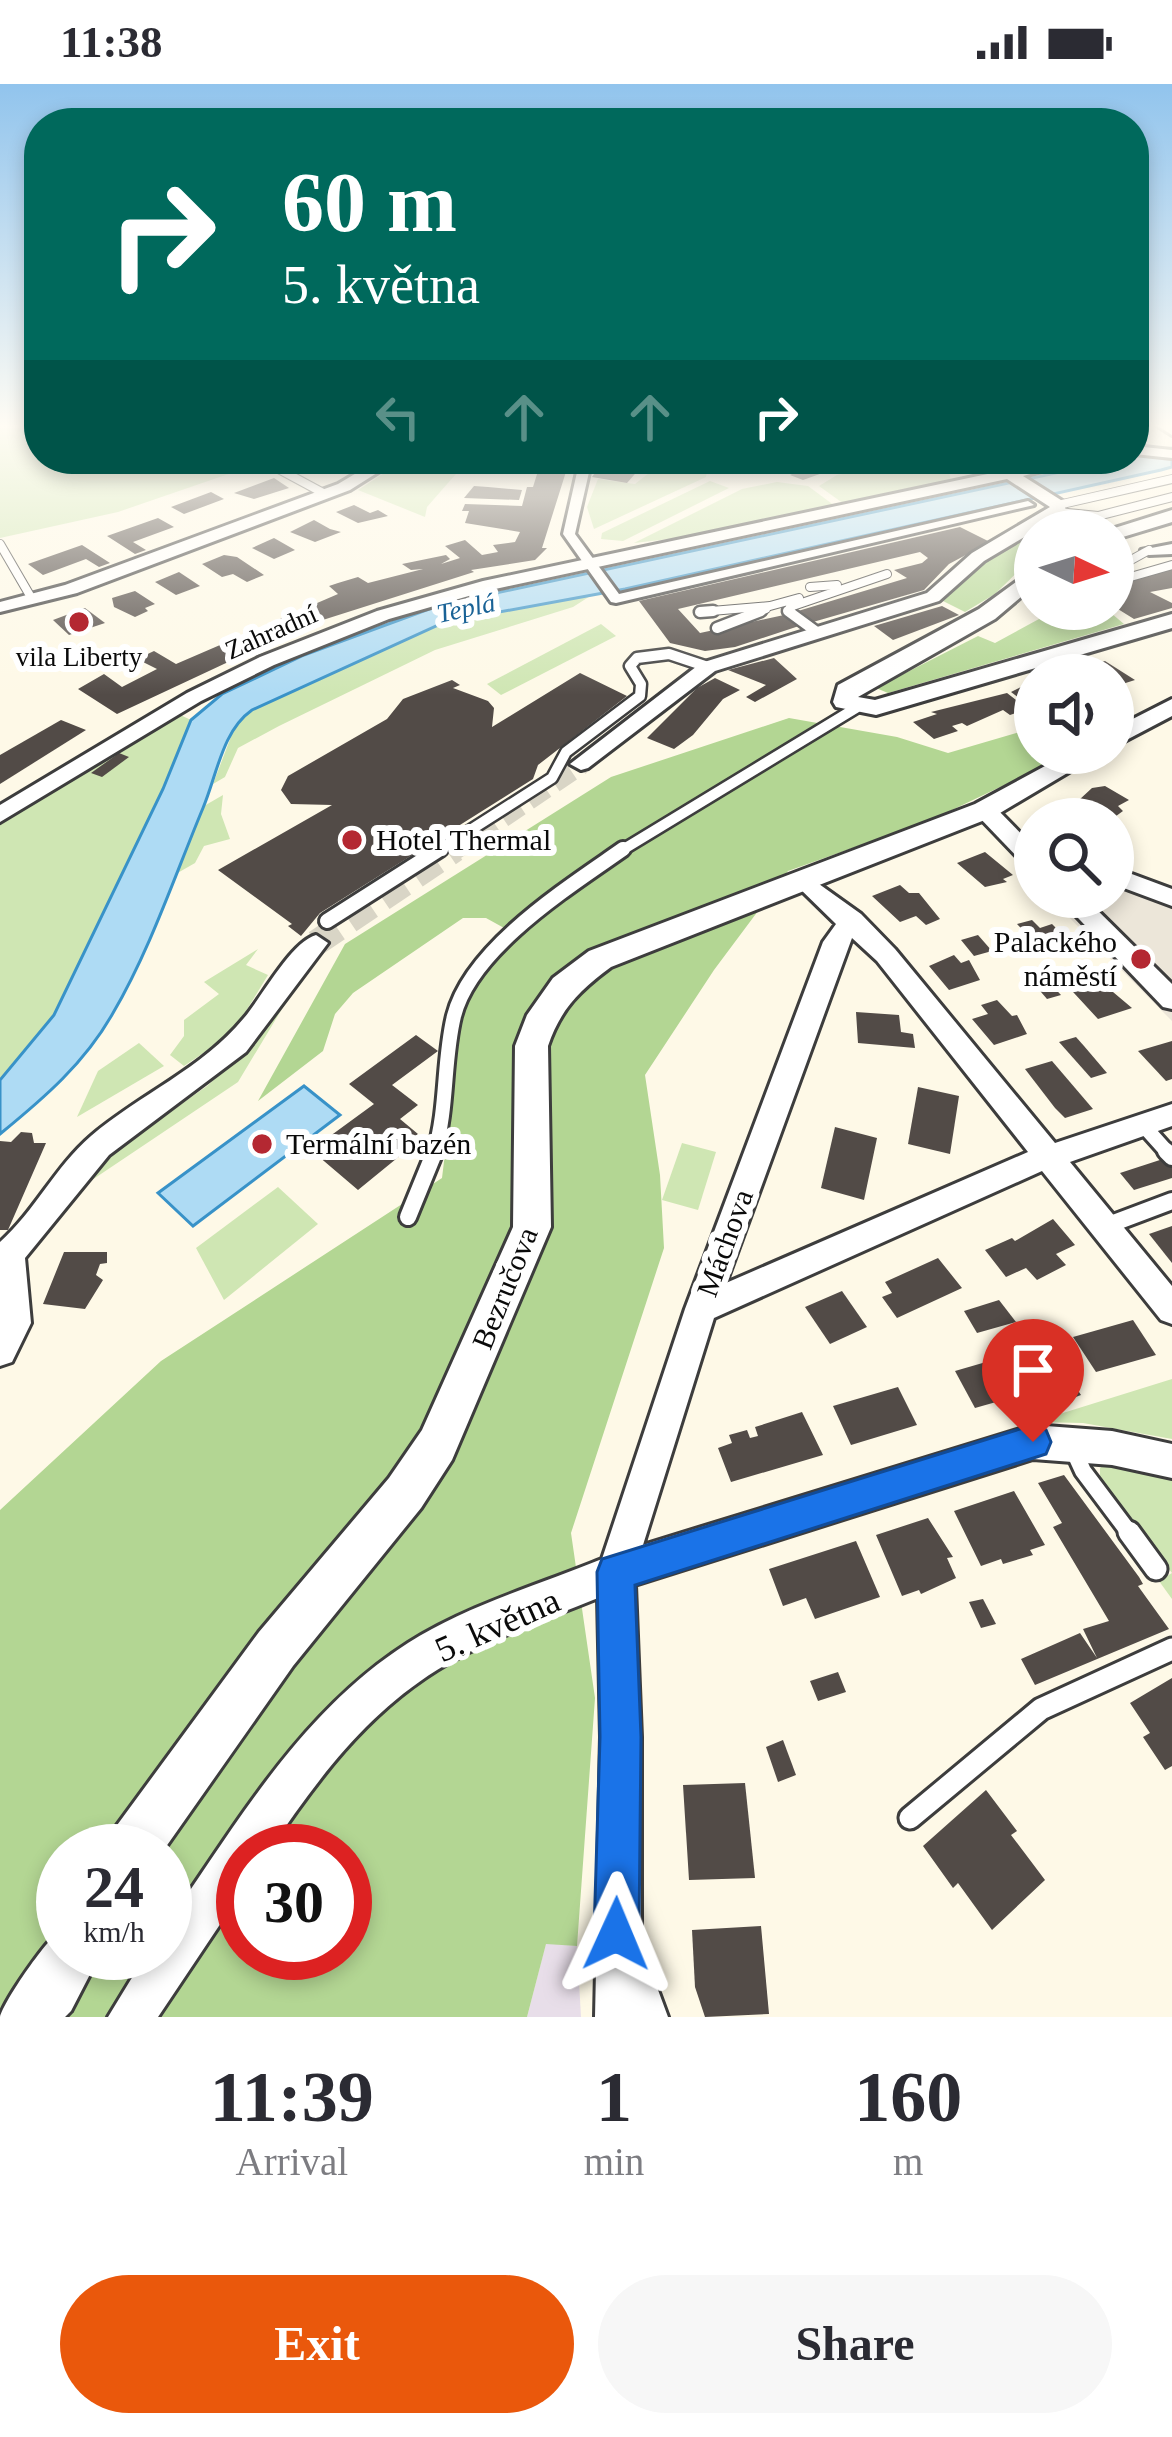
<!DOCTYPE html>
<meta charset="utf-8">
<style>
:root{--surface:#fff;--page:#f7f7f7;--text:#2b2b33;--muted:#7c7c81;--accent:#ea580c}
body{margin:0;font-family:Georgia,serif;background:var(--page);color:var(--text);height:100vh;display:flex;flex-direction:column;font-size:45px;white-space:nowrap}
*{box-sizing:border-box;margin:0}
p{font-size:39px;color:var(--muted)}
.icon{flex:none;width:66px;height:66px;fill:none;stroke:currentColor;stroke-width:2;stroke-linecap:round;stroke-linejoin:round}
.map{position:relative;height:1933px;overflow:hidden}
.details{display:flex;flex-direction:column;background:var(--surface);flex:1}
.details>*{flex:none}
.guide{position:absolute;left:24px;top:24px;width:1125px;height:366px;border-radius:48px;box-shadow:0 6px 18px #0003;background:#00695c;color:#fff;overflow:hidden}
.needle{width:78px;rotate:94deg}
.buttons{position:absolute;left:1014px;top:426px;display:grid;gap:24px}
.buttons a{display:grid;place-items:center;width:120px;height:120px;border-radius:50%;background:var(--surface);box-shadow:0 6px 18px #0003;font-size:60px}
.speed{position:absolute;left:36px;top:1740px;display:flex;gap:24px;font-size:60px;font-weight:700;text-align:center}
.speed>*{display:grid;place-content:center;width:156px;height:156px;border-radius:50%;background:var(--surface);box-shadow:0 6px 18px #0003;line-height:1}
.speed small{font-size:30px;font-weight:400}
.speed .limit{border:18px solid #d22;background:#fff;color:#111}
.pin{position:absolute;display:grid;place-items:center;width:102px;height:102px;color:#fff;margin:-123px -51px;border-radius:50% 50% 50% 0;rotate:-45deg;box-shadow:0 0 12px #0007}
.pin .icon{rotate:45deg}
.me{position:absolute;width:132px;margin:-66px;rotate:1deg;stroke-linejoin:round;filter:drop-shadow(0 0 9px #0008)}
.turn{display:flex;align-items:center;gap:42px;height:252px;padding:0 60px;font-size:54px}
.turn .icon{width:156px;height:156px;stroke-width:2.5}
.turn b{display:block;font-size:84px;line-height:102px}
.lanes{display:flex;align-items:center;height:114px;padding:0 60px;background:#0003;justify-content:center;gap:60px;direction:ltr}
.lanes .off{opacity:.35}
.eta{display:flex;justify-content:space-evenly;align-items:center;height:204px;text-align:center}
.eta b{font-size:72px;font-weight:800;line-height:84px}
.primary-button{display:flex;gap:24px;margin-top:auto;padding:24px 60px}
.primary-button a{flex:1;height:138px;border-radius:72px;background:var(--accent);color:#fff;font-size:48px;font-weight:800;line-height:138px;text-align:center}
.primary-button a+a{background:var(--page);color:var(--text)}
.status{display:flex;justify-content:space-between;align-items:center;height:84px;padding:0 60px;background:var(--surface);direction:ltr}
.status svg{height:33px;fill:currentColor}
.map>svg:first-child{display:block}
</style>
<div class="status"><b>11:38</b><svg viewBox="0 0 49 12"><path d="M0 12V9h3v3zM5 12V6h3v6zM10 12V3h3v9zM15 12V0h3v12zM26 1h20v11H26zM47 4h2v5h-2z"/></svg></div>
<div class="map">
<svg width="1172" height="1933" viewBox="0 0 1172 1933">
<rect width="100%" height="100%" fill="#fef9e7"/>
<!-- industrial -->
<polygon fill="#e8dee9" points="546,1859 577,1862 581,1933 527,1933"/>
<!-- green -->
<g fill="#cfe6b3">
<polygon points="0,340 39,340 39,375 269,376 118,428 0,454"/>
<polygon points="406,375 469,375 427,423 425,433 358,406"/>
<polygon points="667,375 717,375 708,382 706,393 594,445 587,423 598,395 635,400"/>
<polygon points="895,380 947,380 951,397 844,420 819,402 837,391"/>
<polygon points="710,397 729,404 623,457 601,455 602,449"/>
<polygon points="777,398 808,402 835,422 678,454 634,459 742,405"/>
<polygon points="595,509 573,523 435,566 279,642 238,664 225,693 213,700 237,637 252,626 422,546 515,522"/>
<polygon points="601,540 616,552 501,611 487,600"/>
<polygon points="174,628 191,636 163,705 54,931 0,996 0,736"/>
<polygon points="223,711 221,730 230,755 204,762 195,779 174,791 204,722"/>
<polygon points="258,865 246,881 268,891 232,950 184,982 170,971 184,952 184,936 219,910 204,898"/>
<polygon points="300,895 238,998 92,1096 87,1093 99,1078 207,1002 242,970"/>
<polygon points="139,959 164,982 77,1033 98,987"/>
<polygon points="682,1059 716,1068 698,1126 662,1116"/>
<polygon points="278,1103 318,1140 224,1216 196,1164"/>
<polygon points="1172,1295 1172,1355 1083,1339 1034,1338"/>
<polygon points="1108,1377 1172,1395 1172,1515 1159,1497 1172,1489 1100,1395 1100,1384"/>
</g>
<!-- forest -->
<g fill="#b3d693" fill-rule="evenodd">
<polygon points="1035,448 1035,471 995,510 965,528 941,516 985,477"/>
<polygon points="1111,529 1124,540 888,609 876,604 978,552 995,559 1039,535"/>
<path d="M789,634L897,653L948,669L1027,646L1035,648V669H1053L1046,681L931,736L788,787L714,886L645,991L660,1091L664,1164L571,1449L595,1614L577,1862L546,1860L527,1933H0V1426L161,1277L442,1094L463,923L491,875L517,851L486,834H463L353,909L335,930L323,967L258,1017L345,860L611,693ZM63,1767H165V1869H63ZM243,1767H345V1869H243Z"/>
</g>
<!-- plaza -->
<polygon fill="#ece6d9" points="1113,782 1172,802 1172,937 1049,813 1113,813"/>
<!-- water -->
<g fill="#aedbf4" stroke="#3892c8" stroke-width="3">
<path d="M1172,364V383L1161,386L625,505L445,538L252,626C222,647 217,691 203,724C175,791 150,866 113,929C85,979 44,1014 0,1050V996L54,931L163,705L191,636L222,610L304,571L440,521Z"/>
<polygon points="304,1002 340,1031 193,1142 158,1109"/>
</g>
<!-- building -->
<g fill="#524b47">
<polygon points="308,375 347,375 324,389 299,383"/>
<polygon points="545,375 570,375 542,464 547,464 535,476 471,486 474,488 307,541 117,630 78,605 104,590 122,603 157,585 137,575 154,567 176,580 338,510 329,502 338,499 358,493 368,499 423,485 411,486 402,480 446,471 450,475 441,480 460,474 445,462 465,456 482,471 498,468 493,461 515,458 520,448 465,439 469,427 462,427 465,420 522,422 527,403 533,403 538,387 528,386 529,382 541,381"/>
<polygon points="605,375 648,375 627,399 592,393"/>
<polygon points="771,375 858,375 859,376 803,396 790,391 800,386"/>
<polygon points="274,394 289,404 254,415 234,409"/>
<polygon points="474,402 488,403 522,406 519,416 464,414"/>
<polygon points="211,408 224,415 184,430 171,423"/>
<polygon points="354,421 370,429 378,426 388,432 358,439 336,428"/>
<polygon points="158,434 174,443 133,458 146,466 135,470 107,452"/>
<polygon points="314,436 330,445 341,448 315,458 290,448"/>
<polygon points="960,443 990,458 949,480 924,506 813,538 798,527 907,494 894,486 922,479 928,474 920,468 678,525 700,549 784,531 799,542 735,563 705,567 670,559 639,517"/>
<polygon points="274,454 295,466 274,475 252,464"/>
<polygon points="82,461 110,479 99,483 86,475 43,491 28,480"/>
<polygon points="224,471 237,473 264,491 247,498 233,490 222,493 202,480"/>
<polygon points="1172,484 1172,504 1150,508 1172,519 1172,524 1134,535 1113,522 1113,498 1120,500"/>
<polygon points="179,488 200,502 176,511 155,498"/>
<polygon points="135,507 155,520 145,524 148,527 135,533 114,523 112,514"/>
<polygon points="942,522 959,531 893,556 874,542"/>
<polygon points="85,524 105,539 69,551 53,536"/>
<polygon points="774,574 797,595 755,618 746,613 766,601 728,586"/>
<polygon points="1105,577 1135,596 1113,603 1113,591 1059,591"/>
<polygon points="580,589 627,612 538,681 533,695 320,829 301,852 288,842 292,840 218,786 332,721 291,720 281,706 288,692 387,635 403,615 452,596 460,601 453,604 488,617 494,624 492,643"/>
<polygon points="715,594 740,606 723,615 693,651 674,665 647,654 697,604"/>
<polygon points="1035,596 1035,623 1032,624 1011,608"/>
<polygon points="1007,609 1028,625 1010,631 1003,626 967,642 962,639 952,642 958,647 934,655 913,638 937,630 931,628"/>
<polygon points="61,636 86,646 0,700 0,671"/>
<polygon points="119,669 129,673 102,693 91,689"/>
<polygon points="1105,702 1129,716 1118,722 1123,727 1112,735 1079,716 1092,704"/>
<polygon points="985,768 1013,791 1003,795 1007,798 985,803 957,779"/>
<polygon points="900,801 909,809 919,809 940,835 926,841 916,832 900,838 872,812"/>
<polygon points="1032,836 1040,844 1052,840 1060,848 1068,848 1074,853 1067,855 1076,865 1048,873 1017,840"/>
<polygon points="978,851 992,867 974,872 961,856"/>
<polygon points="954,871 961,879 969,876 980,896 949,906 929,882"/>
<polygon points="1096,886 1113,908 1132,924 1098,935 1062,896"/>
<polygon points="1041,890 1048,897 1061,911 1047,915 1029,894"/>
<polygon points="997,916 1012,932 1017,931 1027,950 994,961 972,935 988,930 981,921"/>
<polygon points="856,928 899,931 901,948 913,950 915,964 858,959"/>
<polygon points="416,951 438,967 392,1001 418,1021 400,1035 418,1050 402,1062 407,1066 358,1106 311,1066 374,1020 349,1000"/>
<polygon points="1076,953 1084,962 1107,989 1091,994 1059,958"/>
<polygon points="1172,957 1172,995 1166,997 1138,967"/>
<polygon points="1052,977 1093,1025 1065,1034 1055,1024 1025,985"/>
<polygon points="918,1003 959,1012 950,1070 908,1060"/>
<polygon points="835,1043 877,1054 864,1116 821,1104"/>
<polygon points="21,1048 32,1049 34,1059 46,1059 8,1146 0,1146 0,1057 11,1058"/>
<polygon points="1166,1074 1172,1081 1172,1094 1134,1106 1120,1089"/>
<polygon points="1053,1135 1075,1161 1056,1170 1066,1181 1037,1196 1026,1184 1006,1193 985,1166 1012,1154 1015,1157"/>
<polygon points="1172,1142 1172,1179 1149,1150"/>
<polygon points="64,1168 107,1168 107,1179 100,1180 96,1191 103,1196 85,1225 43,1220"/>
<polygon points="938,1174 962,1204 897,1234 882,1213 892,1209 885,1198"/>
<polygon points="842,1207 867,1243 830,1260 805,1223"/>
<polygon points="999,1216 1016,1238 977,1249 964,1227"/>
<polygon points="1133,1236 1156,1271 1096,1288 1073,1253"/>
<polygon points="1042,1239 1058,1264 1036,1270 1021,1245"/>
<polygon points="1017,1269 1038,1306 975,1324 955,1287"/>
<polygon points="1067,1290 1081,1311 1068,1316 1054,1293"/>
<polygon points="898,1303 917,1341 851,1361 833,1322"/>
<polygon points="802,1328 823,1371 731,1398 718,1364 732,1359 729,1351 747,1346 750,1354 758,1352 755,1343"/>
<polygon points="1064,1391 1139,1493 1143,1500 1138,1502 1169,1545 1035,1601 1021,1575 1080,1549 1097,1574 1083,1545 1109,1537 1053,1443 1062,1439 1038,1399"/>
<polygon points="1014,1407 1045,1461 1030,1466 1033,1471 1003,1480 1001,1475 981,1482 954,1427"/>
<polygon points="928,1434 953,1473 947,1474 956,1494 921,1510 919,1506 902,1512 876,1451"/>
<polygon points="856,1457 880,1513 815,1535 806,1514 783,1522 769,1485"/>
<polygon points="983,1515 996,1540 981,1544 969,1518"/>
<polygon points="838,1588 846,1608 818,1617 810,1597"/>
<polygon points="1172,1594 1172,1682 1165,1686 1143,1653 1150,1649 1130,1619"/>
<polygon points="783,1656 796,1691 778,1698 766,1663"/>
<polygon points="745,1699 755,1794 689,1796 683,1701"/>
<polygon points="986,1706 1017,1747 1011,1751 1045,1796 992,1846 958,1799 953,1804 923,1762"/>
<polygon points="761,1842 769,1930 705,1933 695,1903 692,1846"/>
</g>
<g fill="none" stroke-linecap="round" stroke-linejoin="round">
<!-- minor-tunnel-far1 -->
<polyline stroke="#d9d5c6" stroke-width="21" stroke-dasharray="21 10" stroke-linecap="butt" points="451,768 581,680"/>
<!-- minor-tunnel -->
<polyline stroke="#d9d5c6" stroke-width="26" stroke-dasharray="26 14" stroke-linecap="butt" points="316,859 455,765"/>
<!-- service-far4 casing -->
<g stroke="#3d3d3d" stroke-width="10">
<g id="service-far4">
<polyline points="262,376 325,410"/>
<polyline points="1058,421 1172,395"/>
<polyline points="1058,428 1098,432 1172,413"/>
<polyline points="0,460 32,515"/>
<polyline points="1113,486 1149,466"/>
<polyline points="1113,493 1127,494 1172,481"/>
<polyline points="810,503 837,501"/>
<polyline points="700,528 770,522 799,514"/>
<polyline points="753,530 766,525"/>
<polyline points="792,530 790,523 887,490"/>
</g>
</g>
<!-- service-far3 casing -->
<g stroke="#3d3d3d" stroke-width="15">
<g id="service-far3">
<polyline points="788,527 818,549"/>
<polyline points="700,528 713,527"/>
<polyline points="717,544 761,527"/>
<polyline points="436,768 552,694 566,668 640,612 641,600 630,582 637,574 669,570 708,583"/>
<polyline points="619,768 856,624"/>
</g>
</g>
<!-- service-far2 casing -->
<g stroke="#3d3d3d" stroke-width="20">
<g id="service-far2">
<polyline points="327,837 440,765"/>
<polyline points="1143,1041 1169,1070"/>
<path d="M434,1070C448,1024 443,977 454,932C471,864 569,803 623,765"/>
</g>
</g>
<!-- service-far1 casing -->
<g stroke="#3d3d3d" stroke-width="22">
<g id="service-far1">
<polyline points="1166,1067 1172,1073"/>
<polyline points="408,1133 435,1067"/>
<polyline points="1103,1143 1172,1117"/>
<polyline points="1072,1363 1083,1387 1131,1451"/>
</g>
</g>
<!-- service casing -->
<g stroke="#3d3d3d" stroke-width="27">
<g id="service">
<polyline points="1129,1448 1156,1485"/>
<polyline points="910,1734 1041,1625 1172,1565"/>
</g>
</g>
<!-- pedestrian casing -->
<g stroke="#3d3d3d" stroke-width="6">
<polygon id="pedestrian" points="580,375 592,375 575,450 619,510 1028,417 1034,421 616,519 611,518 563,450"/>
</g>
<!-- minor casing -->
<g stroke="#3d3d3d" stroke-width="6">
<g id="minor">
<polygon points="1134,362 1172,366 1172,374 1134,370"/>
<polygon points="380,375 399,375 350,406 77,509 0,528 0,518 65,501 338,400"/>
<polygon points="979,375 997,375 1012,385 1058,375 1087,375 1023,392 1064,418 1066,428 984,477 939,517 715,587 588,684 581,686 570,680 701,579 927,509 972,469 1050,423 1007,395 486,507 389,535 274,581 201,617 0,738 0,721 187,609 260,573 377,527 483,497 997,388"/>
<polygon points="1172,460 1172,470 1149,471 1141,466"/>
<polygon points="985,719 993,721 1035,764 1035,785 1027,783 977,731 974,726"/>
<polygon points="1113,783 1172,805 1172,822 1113,800"/>
<path d="M805,790L861,830L895,865L1055,1059L1172,1020V1042L1070,1078L1172,1202V1240L1161,1236L1042,1087L714,1234L643,1461L1033,1341L1112,1347L1172,1360V1394L1112,1381L1033,1375L635,1501L641,1653V1860L668,1933H595L601,1653L598,1514C544,1536 487,1555 437,1586C365,1631 316,1697 269,1767H243V1806L158,1933H108L147,1869H165V1843C236,1741 300,1628 408,1559C466,1522 538,1501 602,1475L685,1225L823,858L836,840L793,798ZM852,854L877,877L1028,1068L726,1199Z"/>
<polygon points="1058,813 1084,813 1172,900 1172,925 1163,923"/>
<path d="M316,851L328,859L246,968L109,1071L25,1174L31,1239L12,1278L0,1282V1158C35,1127 55,1083 91,1052C140,1010 202,985 244,934C262,913 291,858 316,851Z"/>
</g>
</g>
<!-- tertiary casing -->
<g stroke="#3d3d3d" stroke-width="6">
<g id="tertiary">
<polygon points="1155,340 1172,340 1172,351"/>
<polygon points="1172,426 1172,438 1113,456 1113,447 1105,447"/>
<polygon points="1035,484 1035,501 995,535 858,613 875,616 1172,530 1172,544 876,631 836,623 833,618 838,601 979,525"/>
<polygon points="1172,615 1172,632 1113,663 1113,645"/>
<path d="M1069,669H1101L995,732L611,883C580,906 561,924 548,962L551,1143L452,1376L421,1424L293,1582L163,1767H105L112,1748L259,1548L389,1394L422,1346L513,1143L515,962L527,931L553,894L589,867L975,720Z"/>
<path d="M63,1845V1869H101L71,1927L65,1933H0C4,1917 49,1851 63,1845Z"/>
</g>
</g>
<!-- service-far4 -->
<use href="#service-far4" stroke="#fff" stroke-width="8"/>
<!-- service-far3 -->
<use href="#service-far3" stroke="#fff" stroke-width="10"/>
<!-- service-far2 -->
<use href="#service-far2" stroke="#fff" stroke-width="14"/>
<!-- service-far1 -->
<use href="#service-far1" stroke="#fff" stroke-width="16"/>
<!-- service -->
<use href="#service" stroke="#fff" stroke-width="21"/>
<!-- pedestrian -->
<use href="#pedestrian" fill="#fff" fill-rule="evenodd"/>
<!-- minor -->
<use href="#minor" fill="#fff" fill-rule="evenodd"/>
<!-- tertiary -->
<use href="#tertiary" fill="#fff" fill-rule="evenodd"/>
</g>
<!-- sky -->
<linearGradient id="sky" x2="0" y2="1"><stop stop-color="#91c4ed"/><stop offset="0.56" stop-color="#fffcf4"/><stop offset="1" stop-color="#fffcf4" stop-opacity="0"/></linearGradient>
<rect width="1172" height="611" fill="url(#sky)"/>
<!-- route -->
<polygon fill="#1a73e8" stroke="#114b97" stroke-width="3" points="1033,1341 1046,1346 1051,1358 1046,1370 635,1501 641,1653 639,1850 632,1866 616,1872 600,1866 594,1850 600,1653 597,1488 602,1475"/>
<!-- markers -->
<g fill="#b42832" stroke="#fff" stroke-width="4.5">
<circle cx="79" cy="538" r="12"/>
<circle cx="352" cy="756" r="12"/>
<circle cx="1141" cy="875" r="12"/>
<circle cx="262" cy="1060" r="12"/>
</g>
<g text-anchor="middle" stroke-width="12" stroke-linejoin="round" paint-order="stroke">
<!-- far-water labels -->
<g font-size="27" font-style="italic" fill="#196296" stroke="#fff">
<text transform="translate(466 524) rotate(-12)" y="9">Teplá</text>
</g>
<!-- far-street labels -->
<g font-size="27" fill="#0a0a0a" stroke="#fff">
<text transform="translate(271 548) rotate(-24)" y="9">Zahradní</text>
</g>
<!-- far-poi labels -->
<g font-size="27" fill="#0a0a0a" stroke="#fff">
<text x="79" y="582">vila Liberty</text>
</g>
<!-- poi labels -->
<g font-size="30" fill="#0a0a0a" stroke="#fff" text-anchor="start">
<text x="376" y="766">Hotel Thermal</text>
<text x="1117" y="868" text-anchor="end">Palackého<tspan x="1117" dy="34">náměstí</tspan></text>
<text x="286" y="1070">Termální bazén</text>
</g>
<!-- street labels -->
<g font-size="30" fill="#0a0a0a" stroke="#fff">
<text transform="translate(725 1159) rotate(-70)" y="10">Máchova</text>
<text transform="translate(505 1204) rotate(-68)" y="10">Bezručova</text>
</g>
<!-- near-street labels -->
<g font-size="36" fill="#0a0a0a" stroke="#fff">
<text transform="translate(497 1540) rotate(-24)" y="13">5. května</text>
</g>
</g>
</svg>
<div class="buttons">
<a><svg class="needle" viewBox="-14 -14 28 28"><path d="M0-13l5 13h-10z" fill="#e53935"/><path d="M0 13l5-13h-10z" fill="#7c7c81"/></svg></a>
<a><svg class="icon" aria-label="sound" viewBox="0 0 24 24"><path d="M4 9h4l5-4v14l-5-4H4zM17 9q2 3 0 6"/></svg></a>
<a><svg class="icon" aria-label="search" viewBox="0 0 24 24"><circle cx="10" cy="10" r="6"/><path d="M15 15l6 6"/></svg></a>
</div>
<div class="speed"><div>24<small>km/h</small></div><div class="limit">30</div></div>
<div class="pin" style="left:1033px;top:1358px;background:#d93025"><svg class="icon" aria-label="arrive" viewBox="0 0 24 24"><path d="M6 21V4h12l-3 4 3 4H6"/></svg></div>
<svg class="me" style="left:616px;top:1850px" viewBox="-20 -20 40 40"><path d="M0-17L14 15 0 8-14 15z" fill="#1a73e8" stroke="#fff" stroke-width="4"/></svg>
<div class="guide">
<div class="turn"><svg class="icon" aria-label="right" viewBox="0 0 24 24"><path d="M7 20v-9h11M14 6l5 5-5 5"/></svg><div><b>60 m</b>5. května</div></div>
<div class="lanes"><svg class="icon off" aria-label="left" viewBox="0 0 24 24"><path d="M17 20v-9H6M10 6l-5 5 5 5"/></svg><svg class="icon off" aria-label="ahead" viewBox="0 0 24 24"><path d="M12 20V5M6 11l6-6 6 6"/></svg><svg class="icon off" aria-label="ahead" viewBox="0 0 24 24"><path d="M12 20V5M6 11l6-6 6 6"/></svg><svg class="icon" aria-label="right" viewBox="0 0 24 24"><path d="M7 20v-9h11M14 6l5 5-5 5"/></svg></div>
</div>
</div>
<section class="details">
<div class="eta">
<div><b>11:39</b><p>Arrival</p></div>
<div><b>1</b><p>min</p></div>
<div><b>160</b><p>m</p></div>
</div>
<div class="primary-button"><a>Exit</a><a>Share</a></div>
</section>
